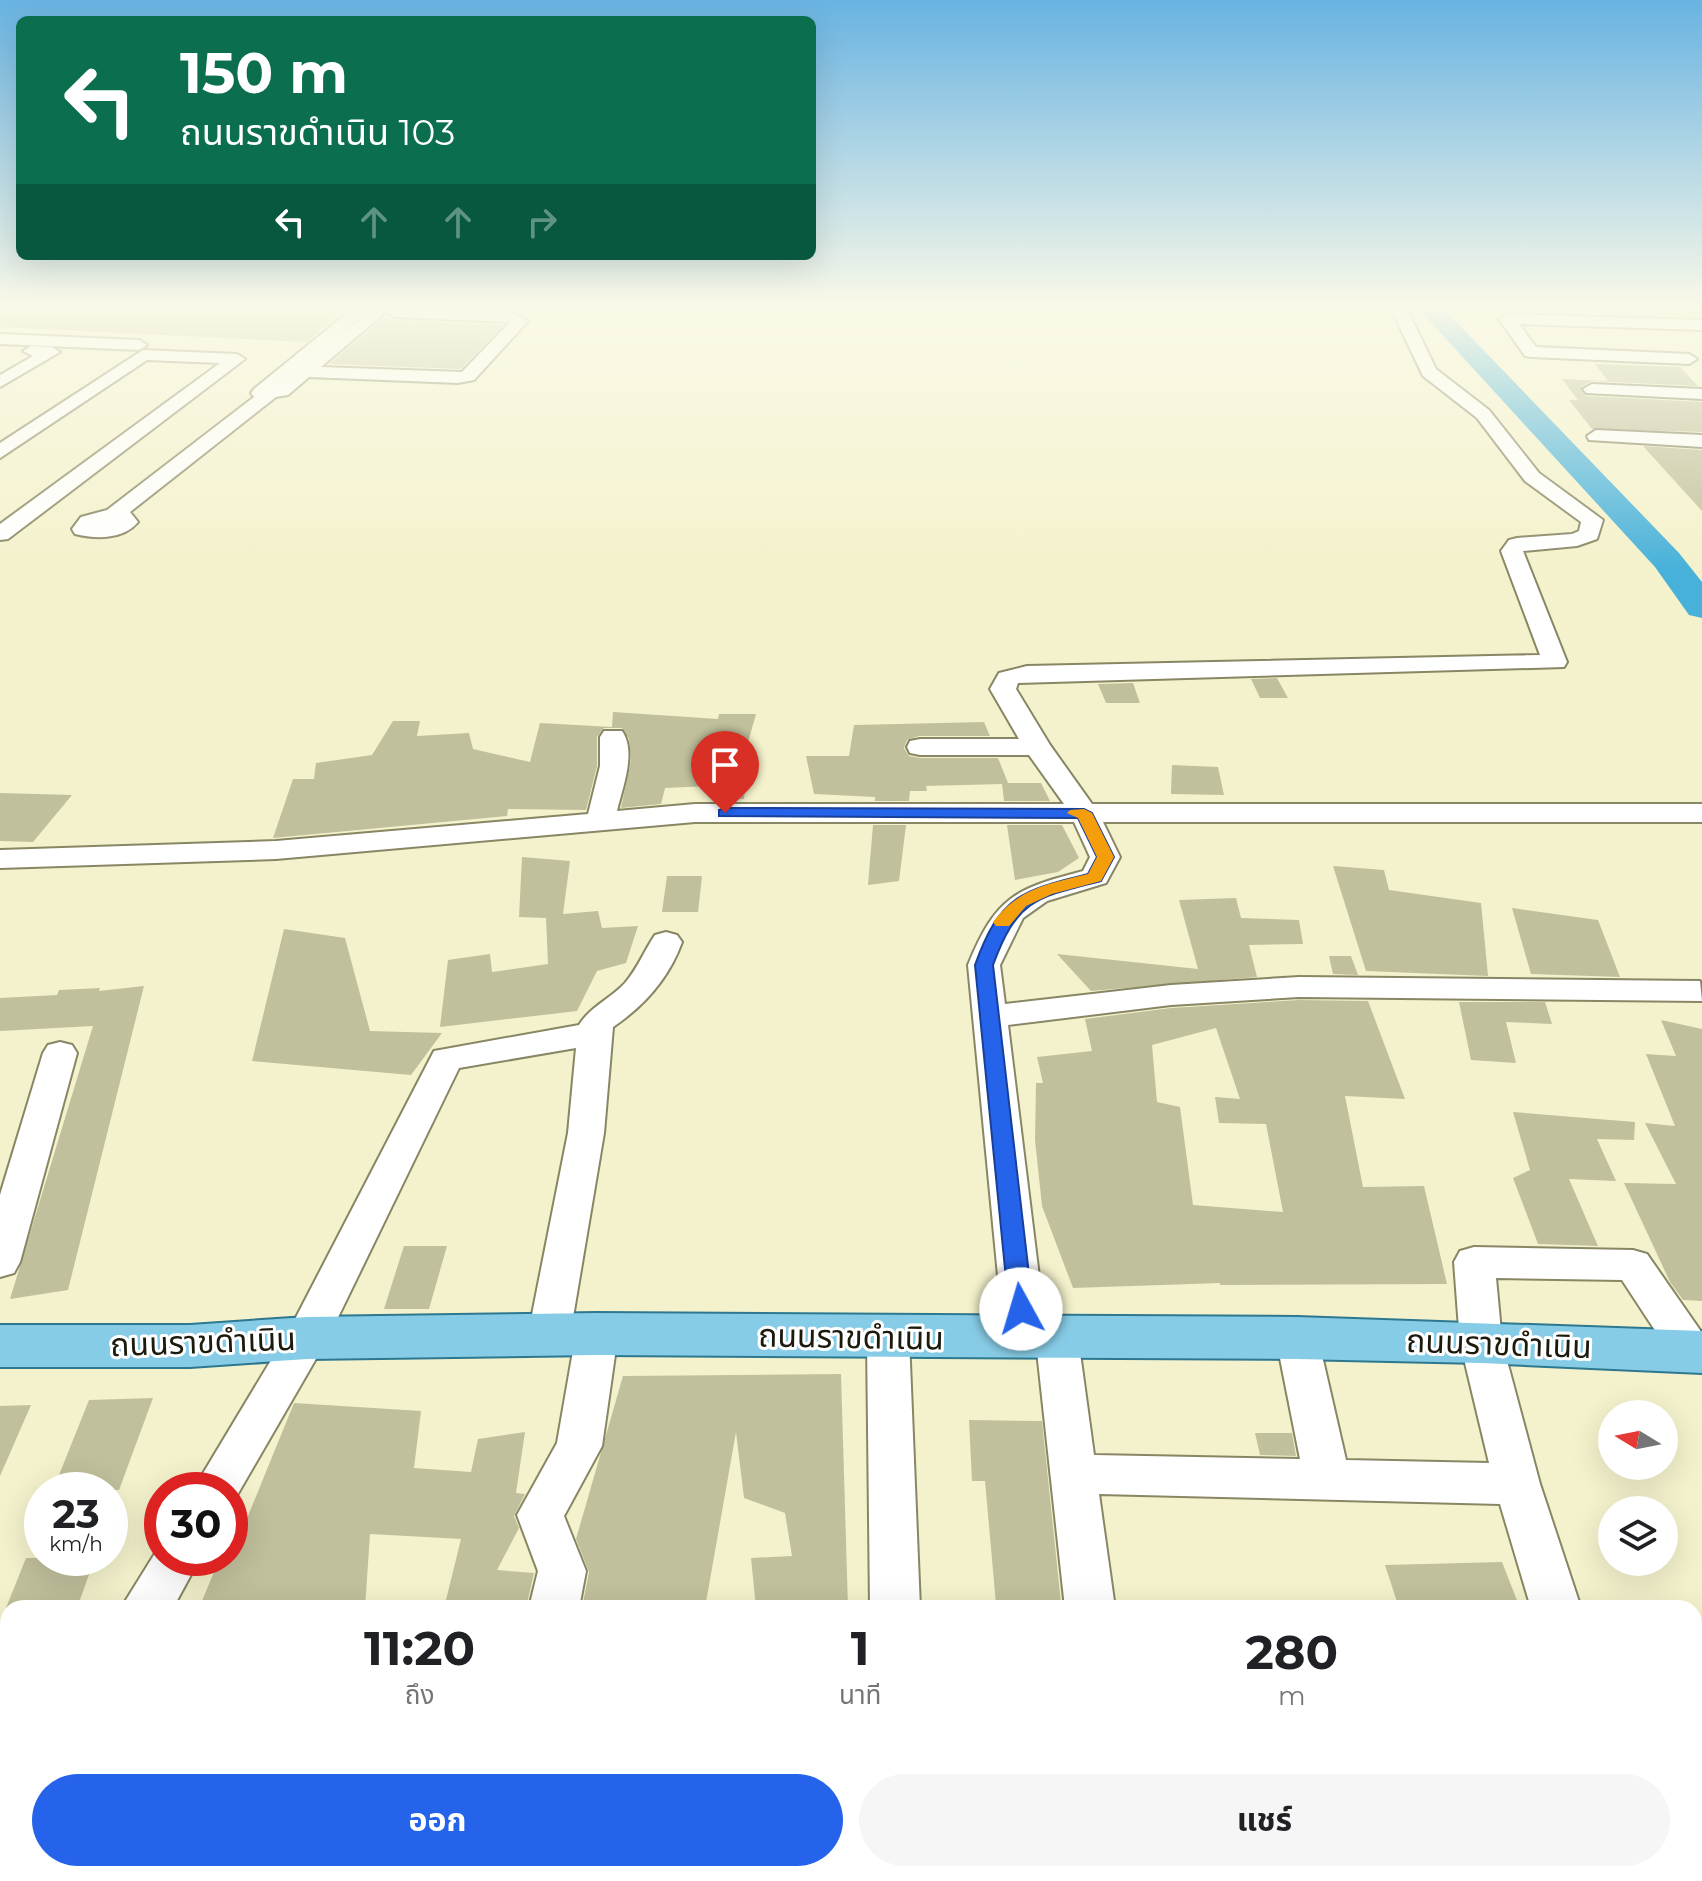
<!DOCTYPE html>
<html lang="th">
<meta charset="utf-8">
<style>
:root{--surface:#fff;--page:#f6f6f6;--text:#202124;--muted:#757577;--accent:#2563eb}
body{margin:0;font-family:Montserrat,"Noto Sans Thai",sans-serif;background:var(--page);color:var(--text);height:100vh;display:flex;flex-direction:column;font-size:30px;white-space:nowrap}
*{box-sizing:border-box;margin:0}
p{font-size:26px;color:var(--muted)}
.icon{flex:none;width:44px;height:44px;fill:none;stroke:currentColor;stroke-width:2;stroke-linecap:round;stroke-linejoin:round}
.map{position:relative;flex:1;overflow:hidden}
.drawer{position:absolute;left:0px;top:1600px;width:1702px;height:282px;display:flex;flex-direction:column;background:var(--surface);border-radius:24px 24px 0 0;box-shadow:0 8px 32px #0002}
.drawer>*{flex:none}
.guide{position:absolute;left:16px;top:16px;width:800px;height:244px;border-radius:12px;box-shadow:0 8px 32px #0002;background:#0b6e4f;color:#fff;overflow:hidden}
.needle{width:52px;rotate:280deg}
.buttons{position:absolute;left:1598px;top:1400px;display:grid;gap:16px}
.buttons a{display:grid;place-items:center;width:80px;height:80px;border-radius:50%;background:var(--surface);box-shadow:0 8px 32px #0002;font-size:40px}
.speed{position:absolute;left:24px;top:1472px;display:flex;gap:16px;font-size:40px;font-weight:700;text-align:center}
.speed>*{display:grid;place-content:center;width:104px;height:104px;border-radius:50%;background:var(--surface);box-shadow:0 8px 32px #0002;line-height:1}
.speed small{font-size:20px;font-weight:400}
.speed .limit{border:12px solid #d22;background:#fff;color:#111}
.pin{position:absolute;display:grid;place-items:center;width:68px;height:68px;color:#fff;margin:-82px -34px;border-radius:50% 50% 50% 0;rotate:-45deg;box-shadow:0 0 8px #0007}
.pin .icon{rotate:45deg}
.me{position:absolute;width:88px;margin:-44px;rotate:354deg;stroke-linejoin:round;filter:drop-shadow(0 0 6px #0008)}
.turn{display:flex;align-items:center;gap:28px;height:168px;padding:0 32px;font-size:36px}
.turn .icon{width:104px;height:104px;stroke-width:2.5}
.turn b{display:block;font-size:56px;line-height:68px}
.lanes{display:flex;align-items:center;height:76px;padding:0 32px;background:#0003;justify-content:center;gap:40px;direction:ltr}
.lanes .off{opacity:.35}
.eta{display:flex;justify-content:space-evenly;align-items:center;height:136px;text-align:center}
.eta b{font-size:48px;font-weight:700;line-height:56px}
.button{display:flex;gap:16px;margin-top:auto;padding:16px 32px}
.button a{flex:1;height:92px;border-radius:48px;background:var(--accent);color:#fff;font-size:32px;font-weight:700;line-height:92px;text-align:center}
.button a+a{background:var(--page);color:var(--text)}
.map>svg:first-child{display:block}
</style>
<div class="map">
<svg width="1702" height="1881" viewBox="0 0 1702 1881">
<rect width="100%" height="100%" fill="#f4f2cc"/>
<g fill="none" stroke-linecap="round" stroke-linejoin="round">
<!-- river -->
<polygon fill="#48b1da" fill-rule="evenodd" points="1415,305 1440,305 1679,553 1702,582 1702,618 1689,615 1655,567"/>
</g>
<!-- building -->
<g fill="#c1c09c" fill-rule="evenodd">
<polygon points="0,305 348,305 307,342 0,327"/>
<polygon points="1661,305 1702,305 1702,317 1671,316"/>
<polygon points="384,318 394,320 503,325 461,369 329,364"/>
<polygon points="1595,364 1680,367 1698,386 1592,381 1582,386 1581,391 1586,396 1702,402 1702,432 1592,429 1569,400 1578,400 1562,379 1608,381"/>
<polygon points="1643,446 1702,450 1702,511"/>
<polygon points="1277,678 1288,698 1260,698 1251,679"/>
<polygon points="1133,683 1140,703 1106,703 1098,684"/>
<polygon points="613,712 718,719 719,714 756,714 745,753 749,754 744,799 714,800 710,786 665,788 661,804 621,808 631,760 629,739 622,728 604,728 597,737 597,766 586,810 508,809 507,816 273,838 293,779 314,779 316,763 372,755 393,721 420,721 417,736 469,733 473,749 530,762 540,723 612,727"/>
<polygon points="984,722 990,736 919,736 907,740 904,748 909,756 920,758 998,758 1008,783 1041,783 1050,801 1004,801 1002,784 926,786 927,791 910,791 909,801 875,801 875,797 814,794 806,756 849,756 854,725"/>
<polygon points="1172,765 1218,767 1224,795 1171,794"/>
<polygon points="0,793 72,795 33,842 0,841"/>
<polygon points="873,825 906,825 899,881 868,885"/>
<polygon points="1007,825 1062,825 1079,858 1058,872 1015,880"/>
<polygon points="522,857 570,861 563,914 598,911 602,928 638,926 626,963 597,971 577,1011 440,1027 448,960 490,954 492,972 548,964 546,918 519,917"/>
<polygon points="1333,866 1384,870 1389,890 1481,903 1488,976 1366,971"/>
<polygon points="667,876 702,876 698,912 662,912"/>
<polygon points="1236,898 1241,918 1299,920 1303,944 1249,945 1257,977 1091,991 1057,954 1198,969 1179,900"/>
<polygon points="1512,908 1598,920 1620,977 1531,974"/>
<polygon points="284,929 345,938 370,1031 442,1033 411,1075 252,1061"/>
<polygon points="1329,956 1351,956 1358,975 1333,974"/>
<polygon points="144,986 68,1290 10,1299 93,1026 0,1031 0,998 57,995 59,990 100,988 99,991"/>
<path d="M1299,1000L1368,1001L1405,1099L1345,1096L1363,1187L1424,1186L1447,1284L1220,1285V1283L1073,1288L1042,1206L1035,1140L1036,1083H1043L1037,1057L1092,1051L1085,1019L1171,1008ZM1216,1028L1240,1099L1215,1097L1219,1123L1266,1124L1283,1212L1193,1205L1180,1107L1157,1102L1152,1045Z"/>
<polygon points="1459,1002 1545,1002 1552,1024 1506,1022 1516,1063 1471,1060"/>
<polygon points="1661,1020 1702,1029 1702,1301 1683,1300 1670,1282 1624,1183 1676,1184 1645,1123 1675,1126 1646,1054 1676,1056"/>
<polygon points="1513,1112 1635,1122 1634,1140 1597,1139 1616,1181 1569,1179 1598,1246 1538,1244 1513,1178 1530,1170"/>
<polygon points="404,1246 447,1246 429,1309 384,1309"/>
<polygon points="841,1374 848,1608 756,1608 751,1558 792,1556 785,1513 744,1498 736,1432 705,1608 582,1608 589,1572 576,1539 623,1376"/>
<polygon points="153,1398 119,1490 53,1490 89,1400"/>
<polygon points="294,1403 421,1411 414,1468 471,1472 478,1439 525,1432 516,1493 525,1494 514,1516 519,1528 497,1570 534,1573 526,1608 444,1608 461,1539 370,1534 365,1608 199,1608 219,1560 230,1560"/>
<polygon points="31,1405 0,1476 0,1406"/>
<polygon points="969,1420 1042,1421 1061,1603 996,1604 985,1481 972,1481"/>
<polygon points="1255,1433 1292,1433 1296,1456 1260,1455"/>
<polygon points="26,1558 95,1558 77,1608 6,1608"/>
<polygon points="1502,1562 1520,1608 1399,1608 1385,1565"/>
</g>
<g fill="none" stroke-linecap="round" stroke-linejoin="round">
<!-- minor casing -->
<g stroke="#888664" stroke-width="4">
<g id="minor">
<path d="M357,305H374L341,334L377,305L509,311L528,321L474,380L458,383L309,377L288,395L276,397L130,512L138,522C123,540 96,539 75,534L72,529L81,517L107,510L254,397L251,393L254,389ZM386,312L394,317L510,322L462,372L321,367Z"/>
<path d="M1389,305H1405L1436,369L1489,410L1539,473L1603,520L1597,539L1577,546L1523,551L1567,662L1564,667L1018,683L1016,689L1050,745L1092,804H1702V822H1103L1120,857L1106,883L1047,901L1023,918L1000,965L1005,1004L1171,985L1299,977L1700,981L1702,1001L1299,997L1171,1005L1008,1025L1045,1325L1057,1321L1072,1326L1078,1338L1094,1455L1300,1459L1276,1338L1282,1326L1297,1321L1312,1326L1318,1338L1346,1460L1489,1463L1460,1342L1454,1262L1460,1251L1474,1247L1633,1250L1647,1254L1702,1333V1366L1692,1369L1677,1364L1622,1280L1496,1278L1502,1342L1540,1484L1581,1608H1531L1500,1504L1099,1494L1115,1608H1065L1037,1351L1025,1355L1010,1350L1004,1338L968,965C996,897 1014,889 1083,871L1090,857L1074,822H695L276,859L0,868V850L276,841L588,814L600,766V737L604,731H622C637,752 622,789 617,811L695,804H1064L1029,755H920L910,753L907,747L910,741L920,739H1019L990,689L999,673L1027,666L1540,655L1501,551L1509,540L1517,538L1572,534L1579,531L1581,522L1525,481L1477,418L1423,376Z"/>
<polygon points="1507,314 1702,320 1702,330 1519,324 1536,347 1689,354 1697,359 1689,364 1531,357 1525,356 1499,319"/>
<polygon points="0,334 139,340 147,345 139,350 0,344"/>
<polygon points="31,346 52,347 60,352 0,387 0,375 33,356 23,351"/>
<polygon points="143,350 237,354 245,359 8,539 0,540 0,524 220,363 147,360 0,458 0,443"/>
<polygon points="1592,384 1702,389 1702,399 1586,393 1583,389"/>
<polygon points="1596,430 1702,435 1702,447 1589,440 1587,436"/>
<path d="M666,932L677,935L682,942C669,978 644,1006 613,1027L604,1133L570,1335L564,1347L549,1352L534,1347L528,1335L568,1133L576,1048L459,1068L328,1338L232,1504L230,1505V1490H193L291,1327L434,1051L579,1025C590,1007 610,999 625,983C638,968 644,951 655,935Z"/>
<polygon points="60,1042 72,1045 77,1053 20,1262 14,1273 0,1277 0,1195 43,1053 48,1045"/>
<polygon points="597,1317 612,1322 618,1334 602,1446 564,1516 586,1571 579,1608 529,1608 538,1571 517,1515 557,1443 576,1334 582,1322"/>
<polygon points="888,1321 903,1326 909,1338 920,1608 870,1608 867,1338 873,1326"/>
<polygon points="162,1542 162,1558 200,1558 173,1608 121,1608"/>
<polygon points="8,1624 8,1672 0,1673 0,1625"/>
<polygon points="8,1813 8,1874 19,1874 0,1881 0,1817"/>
<polygon points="873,1874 929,1874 930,1881 874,1881"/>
<rect x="1097" y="1874" width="56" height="7"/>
<polygon points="1614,1874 1670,1874 1673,1881 1617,1881"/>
</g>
</g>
<!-- major casing -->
<g stroke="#2d788f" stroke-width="4">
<polygon id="major" points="597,1313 1297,1317 1702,1331 1702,1373 1481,1363 1297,1359 597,1355 307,1359 190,1367 0,1367 0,1325 190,1325 307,1317"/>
</g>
<!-- minor -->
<use href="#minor" fill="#fff" fill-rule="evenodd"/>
<!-- major -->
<use href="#major" fill="#87cce6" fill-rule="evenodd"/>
</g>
<!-- sky -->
<linearGradient id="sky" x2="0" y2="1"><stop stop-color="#68b3e2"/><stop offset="0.54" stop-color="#faf9e8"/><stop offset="1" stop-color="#faf9e8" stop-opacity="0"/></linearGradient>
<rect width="1702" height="568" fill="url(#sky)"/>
<!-- route -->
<path fill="#2563eb" stroke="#184099" stroke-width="2" d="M725,808L1084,809L1092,813L1114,857L1101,881C1037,897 1017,899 993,965L1033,1309L1030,1316L1021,1318L1013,1316L1009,1309L975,965C1000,896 1020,891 1088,874L1097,857L1078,818L719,816V810Z"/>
<!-- slow -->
<path fill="#f59e0b" d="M1084,809L1092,813L1114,857L1101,881L1052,894L1026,906L1009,926H996L993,922C1019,888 1048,884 1088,874L1097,857L1078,818L1067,813L1070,810Z"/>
<g text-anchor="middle" stroke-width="6" stroke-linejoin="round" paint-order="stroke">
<!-- near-street labels -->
<g font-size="32" fill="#1b1a0d" stroke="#fff">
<text transform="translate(851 1337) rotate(1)" y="11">ถนนราขดำเนิน</text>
<text transform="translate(203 1342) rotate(-2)" y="11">ถนนราขดำเนิน</text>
<text transform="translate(1499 1344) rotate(2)" y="11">ถนนราขดำเนิน</text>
</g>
</g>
</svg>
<div class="buttons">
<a><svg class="needle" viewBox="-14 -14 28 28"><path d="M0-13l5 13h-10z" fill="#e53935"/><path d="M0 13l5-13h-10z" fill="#757577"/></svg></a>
<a><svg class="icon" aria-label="layers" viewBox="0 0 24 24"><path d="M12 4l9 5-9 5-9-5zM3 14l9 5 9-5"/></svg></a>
</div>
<div class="speed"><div>23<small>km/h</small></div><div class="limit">30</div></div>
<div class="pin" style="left:725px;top:813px;background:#d93025"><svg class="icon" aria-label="arrive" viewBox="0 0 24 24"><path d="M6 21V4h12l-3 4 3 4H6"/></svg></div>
<svg class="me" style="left:1021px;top:1309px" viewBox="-20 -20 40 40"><circle r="19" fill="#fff"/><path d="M0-13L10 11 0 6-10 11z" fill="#2563eb"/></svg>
<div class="guide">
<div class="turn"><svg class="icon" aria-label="left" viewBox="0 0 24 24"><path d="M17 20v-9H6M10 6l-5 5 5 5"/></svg><div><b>150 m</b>ถนนราขดำเนิน 103</div></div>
<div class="lanes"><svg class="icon" aria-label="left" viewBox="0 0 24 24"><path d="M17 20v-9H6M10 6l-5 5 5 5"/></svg><svg class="icon off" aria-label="ahead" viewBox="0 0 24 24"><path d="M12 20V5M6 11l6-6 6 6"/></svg><svg class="icon off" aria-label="ahead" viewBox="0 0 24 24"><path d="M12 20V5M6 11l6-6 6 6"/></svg><svg class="icon off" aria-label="right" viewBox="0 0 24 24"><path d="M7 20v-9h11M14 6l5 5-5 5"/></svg></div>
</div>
<section class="drawer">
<div class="eta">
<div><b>11:20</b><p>ถึง</p></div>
<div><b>1</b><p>นาที</p></div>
<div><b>280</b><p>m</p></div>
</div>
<div class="button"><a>ออก</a><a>แชร์</a></div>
</section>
</div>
